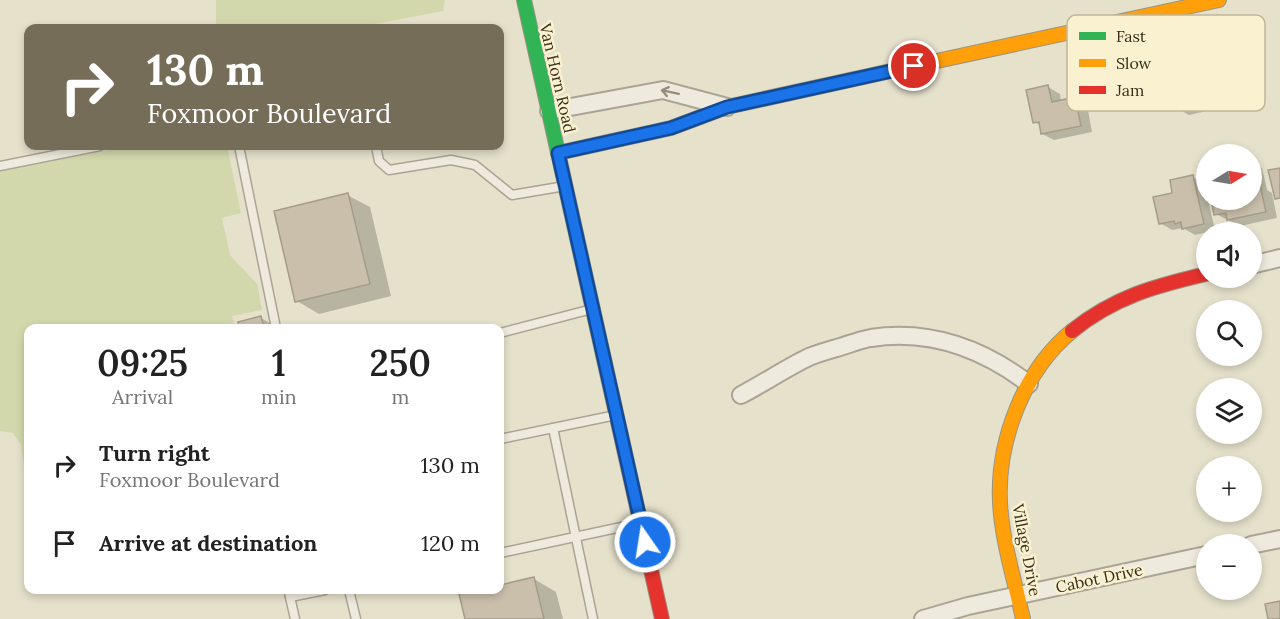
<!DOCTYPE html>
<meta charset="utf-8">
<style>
:root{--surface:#fff;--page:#f2f2f2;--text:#222;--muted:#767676}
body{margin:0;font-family:Lora,serif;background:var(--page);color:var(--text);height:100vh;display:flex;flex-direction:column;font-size:22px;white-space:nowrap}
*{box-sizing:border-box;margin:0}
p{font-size:20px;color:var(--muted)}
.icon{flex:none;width:33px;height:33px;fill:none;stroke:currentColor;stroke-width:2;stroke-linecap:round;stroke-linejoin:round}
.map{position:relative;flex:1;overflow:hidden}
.details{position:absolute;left:24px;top:324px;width:480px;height:270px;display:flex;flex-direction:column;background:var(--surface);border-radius:12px;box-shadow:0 3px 9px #0003}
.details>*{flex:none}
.hud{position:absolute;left:24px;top:24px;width:480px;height:126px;border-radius:12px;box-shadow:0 3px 9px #0003;background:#766d59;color:#fff;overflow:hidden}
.needle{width:39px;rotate:79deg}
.tools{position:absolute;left:1196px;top:144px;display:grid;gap:12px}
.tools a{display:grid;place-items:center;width:66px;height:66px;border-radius:50%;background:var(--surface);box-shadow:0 3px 9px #0003;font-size:30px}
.pin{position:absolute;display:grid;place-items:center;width:51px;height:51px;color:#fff;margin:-26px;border:3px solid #fff;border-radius:50%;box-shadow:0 2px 6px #0007}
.me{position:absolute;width:66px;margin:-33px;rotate:347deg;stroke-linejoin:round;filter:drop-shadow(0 0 4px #0008)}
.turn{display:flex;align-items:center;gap:21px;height:126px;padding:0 24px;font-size:27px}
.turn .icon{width:78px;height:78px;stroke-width:2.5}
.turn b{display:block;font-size:42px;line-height:51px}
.eta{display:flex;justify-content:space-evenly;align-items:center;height:102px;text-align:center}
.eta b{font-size:36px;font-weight:600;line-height:42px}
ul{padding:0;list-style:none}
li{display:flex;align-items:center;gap:18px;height:78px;padding:0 24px}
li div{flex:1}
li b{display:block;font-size:22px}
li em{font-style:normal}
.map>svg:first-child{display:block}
</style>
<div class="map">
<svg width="1280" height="619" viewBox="0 0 1280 619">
<rect width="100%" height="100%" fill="#e6e1cb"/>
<!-- green -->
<g fill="#d3d8ac">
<polygon points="216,0 445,0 443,11 353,28 216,28"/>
<polygon points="128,146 227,146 241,213 222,218 230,255 257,284 262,310 232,316 235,328 28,328 28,496 21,445 13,433 0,431 0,172"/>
</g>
<!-- shadow -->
<g fill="#0003">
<polygon points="1213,59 1225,66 1233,105 1189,115 1177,108 1187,60 1198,66"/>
<polygon points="1048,87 1060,94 1061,101 1075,98 1087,105 1092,132 1054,140 1042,134 1041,126 1035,122"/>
<polygon points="1251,162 1262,168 1267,190 1272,193 1277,218 1240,226 1216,214 1213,200 1251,200"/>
<polygon points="1193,177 1205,184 1206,200 1208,200 1215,230 1195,235 1183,228 1172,230 1160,223"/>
<polygon points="347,195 370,207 391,296 319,314 297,301"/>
<polygon points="261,318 273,325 274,328 241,328 239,323"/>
<polygon points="534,579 556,592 563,619 466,619 461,595 485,590 500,590 500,586"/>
</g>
<!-- building -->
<g fill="#cabfab" stroke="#a69c8a" stroke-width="1.5">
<polygon points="1048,85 1052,102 1075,97 1081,126 1041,134 1039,122 1033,123 1026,90"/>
<polygon points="1251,162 1256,186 1260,185 1266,212 1227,220 1226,213 1214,215 1211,200 1251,200"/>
<polygon points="1280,168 1280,198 1275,199 1268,170"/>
<polygon points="1193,175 1204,224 1182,229 1181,222 1175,224 1174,221 1159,224 1153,197 1172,193 1170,180"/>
<polygon points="348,193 370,284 295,302 274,211"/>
<polygon points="261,316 264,328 239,328 238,322"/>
<polygon points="534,577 544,619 465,619 459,594 477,590 500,590 500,585"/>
<polygon points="1280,601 1280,619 1268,619 1265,604"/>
</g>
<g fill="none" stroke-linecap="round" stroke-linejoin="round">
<!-- lane casing -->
<g stroke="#aba495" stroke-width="11">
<g id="lane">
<polyline points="239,146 276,328"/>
<polyline points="376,146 379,161 389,170 451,160 475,165 512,195 565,186"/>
<polyline points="0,166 100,146"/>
<polyline points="500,333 592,309"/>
<polyline points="553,428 593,619"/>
<polyline points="500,439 616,415"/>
<polyline points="500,553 640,523"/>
<polyline points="289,590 290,597 325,590"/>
<polyline points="349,590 356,619"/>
<polyline points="290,597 295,619"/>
</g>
</g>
<!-- street casing -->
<g stroke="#aba495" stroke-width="20">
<g id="street">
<polyline points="549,111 663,90 727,107"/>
<polyline points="1251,265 1280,258"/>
<path d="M741,395C764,383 786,368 809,357C819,353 830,350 840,347C850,344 860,340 871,338C930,329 983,349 1029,384"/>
<polyline points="1251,545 1280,539"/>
<polyline points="923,619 968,606 1206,555"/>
</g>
</g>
<!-- fast casing -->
<g stroke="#9b9484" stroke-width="16">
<g id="fast">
<polyline points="524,0 612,395"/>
<polyline points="558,153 671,128 727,107 909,67"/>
</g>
</g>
<!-- slow casing -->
<g stroke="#9b9484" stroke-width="16">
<g id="slow">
<polyline points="909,67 1219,0"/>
<path d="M1023,619C1015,581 1002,542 1000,502C997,441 1024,370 1072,331"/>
</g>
</g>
<!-- jam casing -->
<g stroke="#9b9484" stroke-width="16">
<g id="jam">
<path d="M1072,331C1114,297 1155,286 1206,274"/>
<polyline points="612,395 662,619"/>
</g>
</g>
<!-- lane -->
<use href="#lane" stroke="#eeeadd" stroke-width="8"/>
<!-- street -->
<use href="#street" stroke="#eeeadd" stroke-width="16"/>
<!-- fast -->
<use href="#fast" stroke="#30b455" stroke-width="14"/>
<!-- slow -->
<use href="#slow" stroke="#ff9f0a" stroke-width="14"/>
<!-- jam -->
<use href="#jam" stroke="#e5322d" stroke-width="14"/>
</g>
<!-- one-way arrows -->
<defs><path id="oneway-shaft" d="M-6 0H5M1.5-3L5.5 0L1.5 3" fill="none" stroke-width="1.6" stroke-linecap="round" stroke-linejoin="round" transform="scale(1.5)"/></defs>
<use stroke="#948c7c" href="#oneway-shaft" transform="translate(670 92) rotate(-168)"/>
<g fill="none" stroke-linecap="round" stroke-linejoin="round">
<!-- route casing -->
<g stroke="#114b97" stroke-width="15">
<polyline id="route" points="645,542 558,153 671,128 727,107 914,66"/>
</g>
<!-- route -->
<use href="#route" stroke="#1a73e8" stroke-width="10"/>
</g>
<g text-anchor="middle" stroke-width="5" stroke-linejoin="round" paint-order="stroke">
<!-- street labels -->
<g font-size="16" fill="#3a2e1c" stroke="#f9f1cf">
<text transform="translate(558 78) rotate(77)" y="6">Van Horn Road</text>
<text transform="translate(1027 550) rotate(79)" y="6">Village Drive</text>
<text transform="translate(1099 578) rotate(-12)" y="6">Cabot Drive</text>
</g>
</g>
<!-- legend -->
<rect x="1067" y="15" width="198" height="96" rx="9" fill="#f9f1cf" stroke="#c0b699" stroke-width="1.5"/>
<rect x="1079" y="32" width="27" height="8" fill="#30b455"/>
<rect x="1079" y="59" width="27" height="8" fill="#ff9f0a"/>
<rect x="1079" y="86" width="27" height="8" fill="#e5322d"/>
<g font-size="16" fill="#3a2e1c">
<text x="1116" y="42">Fast</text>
<text x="1116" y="69">Slow</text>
<text x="1116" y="96">Jam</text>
</g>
</svg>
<div class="tools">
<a><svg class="needle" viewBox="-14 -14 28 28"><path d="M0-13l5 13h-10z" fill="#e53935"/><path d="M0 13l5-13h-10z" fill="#767676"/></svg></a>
<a><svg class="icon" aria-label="sound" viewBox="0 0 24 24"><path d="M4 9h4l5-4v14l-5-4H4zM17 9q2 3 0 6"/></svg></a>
<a><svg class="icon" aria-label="search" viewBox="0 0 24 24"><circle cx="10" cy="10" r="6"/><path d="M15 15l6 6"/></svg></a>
<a><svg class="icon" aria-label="layers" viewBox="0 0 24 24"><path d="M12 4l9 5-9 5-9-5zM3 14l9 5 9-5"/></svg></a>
<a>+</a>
<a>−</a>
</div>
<div class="pin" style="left:914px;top:66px;background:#d93025"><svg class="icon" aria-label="arrive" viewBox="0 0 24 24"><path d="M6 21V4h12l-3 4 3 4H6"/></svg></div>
<svg class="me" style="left:645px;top:542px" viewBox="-20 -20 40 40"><circle r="17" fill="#1a73e8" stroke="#fff" stroke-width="3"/><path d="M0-11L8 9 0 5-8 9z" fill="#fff"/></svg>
<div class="hud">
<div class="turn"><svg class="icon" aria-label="right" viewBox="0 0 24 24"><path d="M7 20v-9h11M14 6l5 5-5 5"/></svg><div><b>130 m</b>Foxmoor Boulevard</div></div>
</div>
<section class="details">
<div class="eta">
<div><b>09:25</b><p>Arrival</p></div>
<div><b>1</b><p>min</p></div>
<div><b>250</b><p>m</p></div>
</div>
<ul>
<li><svg class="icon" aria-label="right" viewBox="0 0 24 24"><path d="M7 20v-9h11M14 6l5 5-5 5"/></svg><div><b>Turn right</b><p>Foxmoor Boulevard</p></div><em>130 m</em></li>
<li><svg class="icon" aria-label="arrive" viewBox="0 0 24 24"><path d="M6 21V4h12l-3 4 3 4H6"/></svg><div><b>Arrive at destination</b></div><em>120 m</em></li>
</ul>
</section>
</div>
